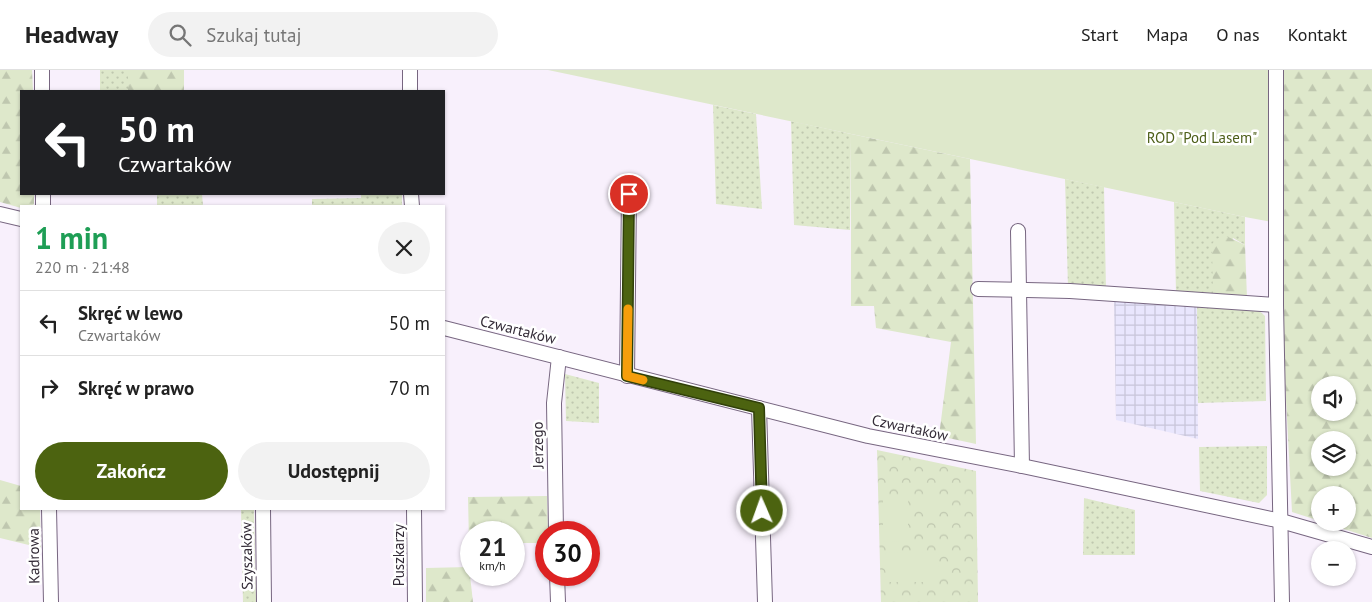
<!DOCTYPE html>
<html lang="pl">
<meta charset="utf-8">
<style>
:root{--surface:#fff;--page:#f2f2f2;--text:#222;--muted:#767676;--line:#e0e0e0;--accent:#4c6310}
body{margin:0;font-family:"PT Sans",sans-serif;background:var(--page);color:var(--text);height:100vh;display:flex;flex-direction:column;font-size:19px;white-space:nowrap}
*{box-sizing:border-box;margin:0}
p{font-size:16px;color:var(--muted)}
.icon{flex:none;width:28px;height:28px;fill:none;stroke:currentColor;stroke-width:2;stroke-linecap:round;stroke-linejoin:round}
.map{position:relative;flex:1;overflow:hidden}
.side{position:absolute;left:20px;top:135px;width:425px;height:305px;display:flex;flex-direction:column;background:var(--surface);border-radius:0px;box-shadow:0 1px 4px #0004}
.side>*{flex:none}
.banner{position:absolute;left:20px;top:20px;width:425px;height:105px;border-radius:0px;box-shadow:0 1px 4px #0004;background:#202124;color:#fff;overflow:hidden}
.buttons{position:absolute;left:1311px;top:306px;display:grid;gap:10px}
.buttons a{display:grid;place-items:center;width:45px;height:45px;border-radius:50%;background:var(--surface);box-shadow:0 1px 4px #0004;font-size:25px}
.speed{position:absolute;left:460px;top:451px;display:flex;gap:10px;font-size:25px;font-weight:700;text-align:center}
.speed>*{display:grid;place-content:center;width:65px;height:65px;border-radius:50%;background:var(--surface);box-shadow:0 1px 4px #0004;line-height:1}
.speed small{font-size:12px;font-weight:400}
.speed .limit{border:8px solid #d22;background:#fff;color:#111}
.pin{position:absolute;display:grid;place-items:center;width:42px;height:42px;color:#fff;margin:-21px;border:2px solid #fff;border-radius:50%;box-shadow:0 1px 5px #0007}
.me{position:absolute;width:55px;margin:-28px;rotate:358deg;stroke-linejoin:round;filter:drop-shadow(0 0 4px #0008)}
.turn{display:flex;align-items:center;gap:18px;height:105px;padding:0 15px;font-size:22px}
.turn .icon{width:65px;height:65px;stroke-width:2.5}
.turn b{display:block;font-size:35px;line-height:42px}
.round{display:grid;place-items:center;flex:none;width:52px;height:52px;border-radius:26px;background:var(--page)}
.overview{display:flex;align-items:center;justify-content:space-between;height:85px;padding:0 15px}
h1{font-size:30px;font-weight:700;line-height:38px;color:#1e9e55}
.cta{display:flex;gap:10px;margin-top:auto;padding:10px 15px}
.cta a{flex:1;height:58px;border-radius:30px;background:var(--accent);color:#fff;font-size:20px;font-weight:700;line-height:58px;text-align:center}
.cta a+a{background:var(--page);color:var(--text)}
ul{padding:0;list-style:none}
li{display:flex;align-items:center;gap:15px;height:65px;padding:0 15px;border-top:1px solid var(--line)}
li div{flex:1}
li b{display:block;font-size:19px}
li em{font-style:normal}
header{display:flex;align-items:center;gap:30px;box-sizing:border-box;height:70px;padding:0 25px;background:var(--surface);border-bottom:1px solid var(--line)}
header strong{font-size:24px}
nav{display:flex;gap:28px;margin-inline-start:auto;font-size:18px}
.search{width:350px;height:45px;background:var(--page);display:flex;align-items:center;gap:12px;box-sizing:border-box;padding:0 18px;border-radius:28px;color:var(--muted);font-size:19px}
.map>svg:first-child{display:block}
</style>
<header>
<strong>Headway</strong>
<div class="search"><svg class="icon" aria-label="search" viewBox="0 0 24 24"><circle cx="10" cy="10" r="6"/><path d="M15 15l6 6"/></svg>Szukaj tutaj</div>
<nav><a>Start</a><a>Mapa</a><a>O nas</a><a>Kontakt</a></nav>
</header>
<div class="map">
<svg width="1372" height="532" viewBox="0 0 1372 532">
<defs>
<pattern id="industrial-grid" width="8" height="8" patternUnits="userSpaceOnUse" patternTransform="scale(1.25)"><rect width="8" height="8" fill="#e9e6fd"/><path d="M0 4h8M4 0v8" fill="none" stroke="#c8c5d9"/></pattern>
<pattern id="grass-dots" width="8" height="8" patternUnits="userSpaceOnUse" patternTransform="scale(1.25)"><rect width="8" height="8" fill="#dee8cb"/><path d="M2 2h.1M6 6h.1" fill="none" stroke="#bfc7af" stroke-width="1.8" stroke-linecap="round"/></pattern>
<pattern id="forest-firs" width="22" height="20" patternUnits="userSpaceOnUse" patternTransform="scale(1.25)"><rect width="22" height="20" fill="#dee8cb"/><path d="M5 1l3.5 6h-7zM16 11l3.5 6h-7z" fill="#bfc7af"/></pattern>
<pattern id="park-crowns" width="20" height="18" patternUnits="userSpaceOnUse" patternTransform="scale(1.25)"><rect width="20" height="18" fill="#dee8cb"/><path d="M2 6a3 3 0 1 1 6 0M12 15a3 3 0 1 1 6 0" fill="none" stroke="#bfc7af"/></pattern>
</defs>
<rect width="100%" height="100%" fill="#f8f0fc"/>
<!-- industrial -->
<polygon fill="url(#industrial-grid)" points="1114,228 1197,234 1198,369 1116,350"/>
<!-- grass -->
<g fill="url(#grass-dots)">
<rect x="100" y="0" width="28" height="21"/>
<polygon points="713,35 756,44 762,139 716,134"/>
<polygon points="791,51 851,64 850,160 794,155"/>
<polygon points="1065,109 1104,117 1106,220 1068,217"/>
<polygon points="157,124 202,124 203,136 157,136"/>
<polygon points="361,124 402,124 402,136 312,136 312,129 361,128"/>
<polygon points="1174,132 1245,147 1245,175 1233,168 1213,226 1176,223"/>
<polygon points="1197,234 1256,238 1265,246 1266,331 1198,333"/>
<polygon points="565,304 599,313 599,353 566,351"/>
<polygon points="1267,376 1267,425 1259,433 1200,421 1199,377"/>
<polygon points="1084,428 1135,440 1135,485 1083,485"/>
<polygon points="241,439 254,439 256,532 243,532"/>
</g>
<!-- forest -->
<g fill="url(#forest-firs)" fill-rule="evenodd">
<polygon points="0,0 32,0 33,21 21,21 21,124 34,124 34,134 32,136 21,136 21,138 0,132"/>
<rect x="128" y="0" width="56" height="21"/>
<path d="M1279,0H1372V468L1325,453L1348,452V425H1320V451L1292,442L1281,236ZM1320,315H1348V342H1320ZM1320,370H1348V398H1320Z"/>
<polygon points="851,64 970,89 976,374 939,366 951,272 876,258 874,236 851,236"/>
<polygon points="1226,166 1245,175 1247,228 1213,226 1212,174 1216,169"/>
<polygon points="0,410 21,416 21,439 40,439 41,478 0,468"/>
<polygon points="547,426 548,462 546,462 546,473 514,473 514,462 471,462 471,473 469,473 468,427"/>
<polygon points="469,497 473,532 426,532 426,498"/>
</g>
<!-- park -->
<polygon fill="url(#park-crowns)" points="877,380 976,401 978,532 881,532"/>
<!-- garden -->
<g fill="#dee8cb">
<polygon points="548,0 1270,0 1272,152 1245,147"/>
<polygon points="923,426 950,426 951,441 923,441"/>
<polygon points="883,430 908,430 908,472 883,471"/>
<polygon points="938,482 939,512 886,512 885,483"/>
</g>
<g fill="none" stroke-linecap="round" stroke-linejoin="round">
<!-- minor casing -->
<g stroke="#776680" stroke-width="16">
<g id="minor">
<polyline points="42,0 42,21"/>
<polyline points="410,0 410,21"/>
<polyline points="1276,0 1276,235 1282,532"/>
<polyline points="43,124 43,136"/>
<polyline points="411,124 412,136"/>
<polyline points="0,144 21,149"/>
<polyline points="1018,161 1022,396"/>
<polyline points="978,219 1070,221 1276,235"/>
<polyline points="444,258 868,366 1022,396 1281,451 1372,477"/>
<polyline points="627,306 629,124"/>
<polyline points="759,338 765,532"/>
<polyline points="49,439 51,532"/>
<polyline points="263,439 264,532"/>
<polyline points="414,439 415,532"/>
<polyline points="556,462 554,333 559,287"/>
<polyline points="557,505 558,532"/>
</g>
</g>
<!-- minor -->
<use href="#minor" stroke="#fff" stroke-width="14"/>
</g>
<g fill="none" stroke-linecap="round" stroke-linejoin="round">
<!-- route casing -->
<g stroke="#31400a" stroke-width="12">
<polyline id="route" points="629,124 627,306 759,338 762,441"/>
</g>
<!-- route -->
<use href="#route" stroke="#4c6310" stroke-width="9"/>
<!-- slow -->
<polyline stroke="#f59e0b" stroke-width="9" points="628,239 627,306 643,310"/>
</g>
<g text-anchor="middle" stroke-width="5" stroke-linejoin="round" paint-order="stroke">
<!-- park labels -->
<g font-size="15" fill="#4d5f19" stroke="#fff">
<text x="1202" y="73">ROD "Pod Lasem"</text>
</g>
<!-- street labels -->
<g font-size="15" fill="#332b37" stroke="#fff">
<text transform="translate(518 260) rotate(14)" y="5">Czwartaków</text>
<text transform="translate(910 358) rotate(12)" y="5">Czwartaków</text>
<text transform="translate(538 375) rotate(-91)" y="5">Jerzego</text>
<text transform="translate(399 485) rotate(-90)" y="5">Puszkarzy</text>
<text transform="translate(34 486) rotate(-91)" y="5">Kadrowa</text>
<text transform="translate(247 486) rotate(-91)" y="5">Szyszaków</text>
</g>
</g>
</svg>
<div class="buttons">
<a><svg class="icon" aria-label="sound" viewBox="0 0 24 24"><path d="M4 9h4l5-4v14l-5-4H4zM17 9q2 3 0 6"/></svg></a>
<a><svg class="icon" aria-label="layers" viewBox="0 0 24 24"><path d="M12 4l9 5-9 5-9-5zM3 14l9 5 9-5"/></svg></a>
<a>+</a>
<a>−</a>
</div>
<div class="speed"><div>21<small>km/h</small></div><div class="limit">30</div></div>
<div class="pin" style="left:629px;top:124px;background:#d93025"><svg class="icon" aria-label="arrive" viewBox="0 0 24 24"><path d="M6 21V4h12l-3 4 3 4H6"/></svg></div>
<svg class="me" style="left:762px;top:441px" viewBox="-20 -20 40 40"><circle r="17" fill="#4c6310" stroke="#fff" stroke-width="3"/><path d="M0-11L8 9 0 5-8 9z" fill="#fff"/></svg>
<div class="banner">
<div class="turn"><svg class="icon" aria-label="left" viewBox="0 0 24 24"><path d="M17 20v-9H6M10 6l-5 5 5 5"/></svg><div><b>50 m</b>Czwartaków</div></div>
</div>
<section class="side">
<div class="overview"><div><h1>1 min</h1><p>220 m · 21:48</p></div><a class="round"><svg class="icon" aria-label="close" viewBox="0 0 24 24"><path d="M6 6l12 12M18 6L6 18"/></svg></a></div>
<ul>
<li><svg class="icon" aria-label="left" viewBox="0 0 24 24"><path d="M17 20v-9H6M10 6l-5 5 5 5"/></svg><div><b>Skręć w lewo</b><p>Czwartaków</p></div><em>50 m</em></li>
<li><svg class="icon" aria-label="right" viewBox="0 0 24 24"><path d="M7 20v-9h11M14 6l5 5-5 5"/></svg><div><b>Skręć w prawo</b></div><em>70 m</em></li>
</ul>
<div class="cta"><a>Zakończ</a><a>Udostępnij</a></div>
</section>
</div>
